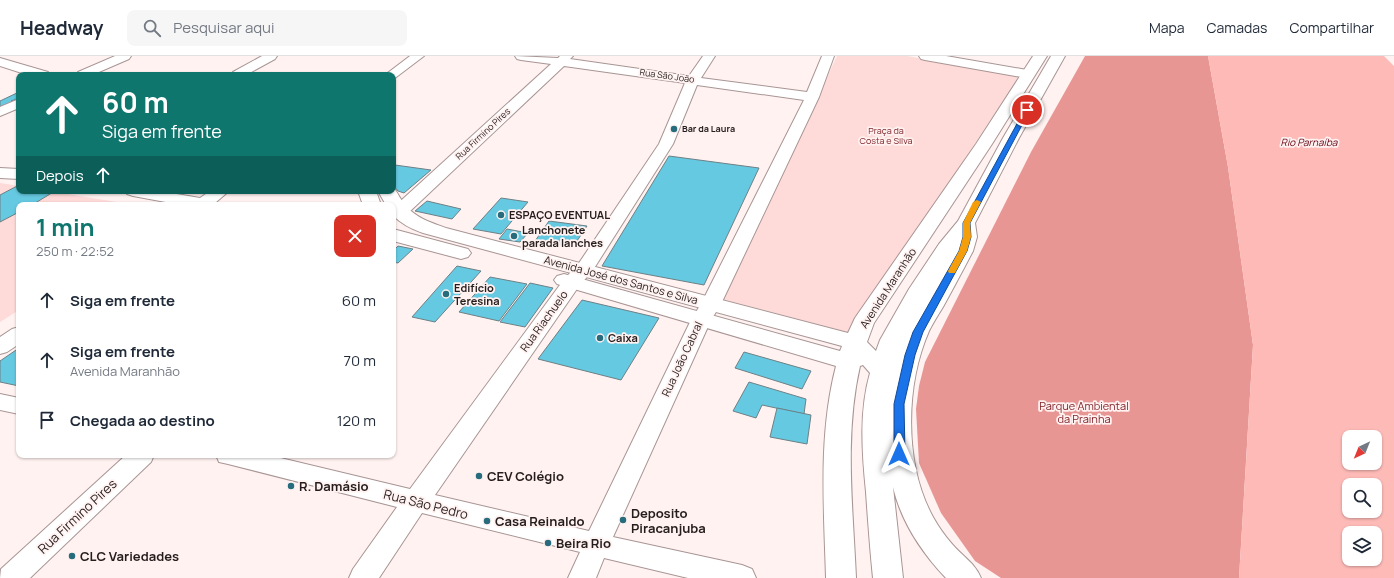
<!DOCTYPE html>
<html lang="pt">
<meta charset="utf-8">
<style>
:root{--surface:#fff;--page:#f6f6f7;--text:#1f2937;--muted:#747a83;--line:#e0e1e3;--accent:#0f766e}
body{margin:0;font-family:Manrope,sans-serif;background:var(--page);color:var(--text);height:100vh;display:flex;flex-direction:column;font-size:15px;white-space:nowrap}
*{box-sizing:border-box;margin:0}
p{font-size:13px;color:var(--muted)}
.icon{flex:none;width:22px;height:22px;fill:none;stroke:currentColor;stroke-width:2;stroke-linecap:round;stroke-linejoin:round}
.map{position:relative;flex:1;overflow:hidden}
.panel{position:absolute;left:16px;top:146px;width:380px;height:256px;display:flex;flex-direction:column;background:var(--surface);border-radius:8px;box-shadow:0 1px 3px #0004}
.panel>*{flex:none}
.top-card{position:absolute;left:16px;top:16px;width:380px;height:122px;border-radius:8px;box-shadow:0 1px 3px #0004;background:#0f766e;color:#fff;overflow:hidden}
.needle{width:26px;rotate:223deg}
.tools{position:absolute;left:1342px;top:374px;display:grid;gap:8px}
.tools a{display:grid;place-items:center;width:40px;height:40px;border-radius:8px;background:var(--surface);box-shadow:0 1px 3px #0004;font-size:20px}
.pin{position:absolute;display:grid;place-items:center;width:34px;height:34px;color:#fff;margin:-17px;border:2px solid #fff;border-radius:50%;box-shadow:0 1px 4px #0007}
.me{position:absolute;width:44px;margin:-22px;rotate:0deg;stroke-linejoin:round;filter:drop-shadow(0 0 3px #0008)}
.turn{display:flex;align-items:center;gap:14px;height:84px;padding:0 20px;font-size:18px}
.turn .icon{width:52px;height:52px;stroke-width:2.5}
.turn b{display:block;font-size:28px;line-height:34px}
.then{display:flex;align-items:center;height:38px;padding:0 20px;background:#0003;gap:8px;font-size:15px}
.round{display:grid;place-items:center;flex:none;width:42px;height:42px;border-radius:8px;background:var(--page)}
.head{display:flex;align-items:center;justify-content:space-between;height:68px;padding:0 20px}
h1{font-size:24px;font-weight:700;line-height:30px;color:var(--accent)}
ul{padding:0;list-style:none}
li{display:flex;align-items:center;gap:12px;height:60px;padding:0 20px}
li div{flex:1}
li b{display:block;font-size:15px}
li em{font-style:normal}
header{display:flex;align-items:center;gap:24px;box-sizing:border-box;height:56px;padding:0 20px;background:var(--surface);border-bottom:1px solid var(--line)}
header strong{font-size:19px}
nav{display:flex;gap:22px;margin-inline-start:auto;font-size:14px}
.search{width:280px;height:36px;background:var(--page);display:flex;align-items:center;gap:10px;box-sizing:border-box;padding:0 14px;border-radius:8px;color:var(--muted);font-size:15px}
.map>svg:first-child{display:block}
</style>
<header>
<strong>Headway</strong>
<div class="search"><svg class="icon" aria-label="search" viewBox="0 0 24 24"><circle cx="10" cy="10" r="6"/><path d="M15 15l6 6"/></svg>Pesquisar aqui</div>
<nav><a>Mapa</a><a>Camadas</a><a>Compartilhar</a></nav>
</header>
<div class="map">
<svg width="1394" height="522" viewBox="0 0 1394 522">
<rect width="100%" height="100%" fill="#fff2f1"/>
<!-- green -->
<g fill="#fedad8">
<polygon points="837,0 907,0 1019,20 851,277 722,243"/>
<polygon points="0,127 19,130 19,135 49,135 135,149 19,149 19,254 0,266"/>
</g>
<!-- forest -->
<polygon fill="#e89693" points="1085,0 1208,0 1228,111 1253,289 1239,522 1001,522 975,505 941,457 919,407 916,353 919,330 925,306 1031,96"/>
<!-- water -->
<path fill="#febab7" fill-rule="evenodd" d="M1208,0H1384L1394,10V522H1239L1253,289L1228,111ZM1349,381H1375V407H1349ZM1349,429H1375V455H1349ZM1349,477H1375V503H1349Z"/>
<!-- building -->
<g fill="#65c9e1" stroke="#6d8085">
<polygon points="19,36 19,42 11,45 16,46 0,54 0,45"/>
<polygon points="669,100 759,112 704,229 602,210"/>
<polygon points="395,109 431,114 404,137 398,135 393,129 393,110"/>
<polygon points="19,129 19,135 55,135 32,149 19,149 19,156 0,166 0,139"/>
<polygon points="501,142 528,146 501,178 473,173"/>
<polygon points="427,145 461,153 452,163 415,155"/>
<polygon points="549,165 587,170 573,191 535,185"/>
<polygon points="507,173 528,177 520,186 499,183"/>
<polygon points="398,190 413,193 398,207 393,206 393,195"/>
<polygon points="457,210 481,215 435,266 412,261"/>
<polygon points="490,221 527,228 499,265 459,256"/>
<polygon points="530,227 553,232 525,271 500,266"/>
<polygon points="582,244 659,262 621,324 538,303"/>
<polygon points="19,292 19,330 0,326 0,305"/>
<polygon points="744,296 811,315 802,333 735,312"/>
<polygon points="749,326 806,343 804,358 762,349 756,362 733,355"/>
<polygon points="777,352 811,359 807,388 770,381"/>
</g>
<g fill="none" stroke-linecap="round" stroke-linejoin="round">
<!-- minor casing -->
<g stroke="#a89594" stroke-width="2">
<g id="minor">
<polygon points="115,0 131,0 129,3 92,19 76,19 78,16"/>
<polygon points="262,0 277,0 275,3 246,19 231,19 233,16"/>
<polygon points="410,0 424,0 395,22 393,22 393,19 385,19"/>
<path d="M515,0L558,2L560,0H573L570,3L689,20L703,0H715L701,22L807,36L822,0H834L819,41L721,248L711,264L613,481L742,509L752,513L756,522H688L604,502L596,522H568L580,496L422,457L379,522H349L353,513L397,451L228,408L219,406L216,399H268L410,433L565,222L577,210L659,88L685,27L564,10L406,159L400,160L394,159V151L551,8L521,4L517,3ZM697,29L804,44L701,248L691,264L589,475L435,439L579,230L593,214L673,88Z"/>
<polygon points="919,0 946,0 1027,14 1031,15 1033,18 1031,21 1027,22 925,4 921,3"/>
<polygon points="19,43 19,52 0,60 0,51"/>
<polygon points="0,112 19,113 19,123 0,122"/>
<polygon points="125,135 159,135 200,142 210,135 229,135 215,147 216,149 182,149 133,140 127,138"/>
<polygon points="19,271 19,288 7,296 0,298 0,281 12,273"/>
<polygon points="0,338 19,342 19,358 0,354"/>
<polygon points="126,399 154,399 151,406 30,522 0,522 1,513"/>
</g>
</g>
<!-- major casing -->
<g stroke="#a89594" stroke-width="2">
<g id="major">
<path d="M1033,0H1047L992,88L874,267L867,286L876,295L880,284L909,233L939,188L958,165L1003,82L1051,0H1065L1019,82L975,167L977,181L973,195C963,214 953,233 943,251C938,259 933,267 929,275C905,330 904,408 933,461C938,470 945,480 952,488C962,500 975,507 981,522H946C922,497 901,465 893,431L903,522H873C870,493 868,465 866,436C862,397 859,355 870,317L863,309L860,310C844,380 853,452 856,522H826C824,452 818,379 836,310L557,228L554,224L557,220L564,218L840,295L842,290L423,177C412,173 401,168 393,159V149H386L378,135H393V131C398,137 401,145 406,150C416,162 432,167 446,172L848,277L855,262L976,88Z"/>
<polygon points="0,2 48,16 50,19 28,19 0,10"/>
<polygon points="358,135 376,135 381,149 363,149"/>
<polygon points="393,173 468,193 471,197 468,201 461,203 393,185"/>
</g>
</g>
<!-- minor -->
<use href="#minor" fill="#fff" fill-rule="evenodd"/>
<!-- major -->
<use href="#major" fill="#fff" fill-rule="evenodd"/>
</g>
<!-- route -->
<polygon fill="#1a73e8" stroke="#114b97" points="1025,53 1030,54 970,167 971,181 967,195 923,276 915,299 904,348 905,398 903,401 899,402 895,401 894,398 894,348 905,299 913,276 959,195 963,181 963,167"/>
<!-- slow -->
<polygon fill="#f59e0b" points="977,144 981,146 970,167 971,181 967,195 955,217 949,217 948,215 959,195 963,181 963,167 973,146"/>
<!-- markers -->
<g fill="#276c7c" stroke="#fff2f1" stroke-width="1.5">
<circle cx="674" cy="73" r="4"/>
<circle cx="501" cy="159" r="4"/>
<circle cx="514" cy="180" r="4"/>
<circle cx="446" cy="238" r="4"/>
<circle cx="600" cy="282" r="4"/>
<circle cx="479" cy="420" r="4"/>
<circle cx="291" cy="430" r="4"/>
<circle cx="623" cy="464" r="4"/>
<circle cx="487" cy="465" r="4"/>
<circle cx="548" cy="487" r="4"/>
<circle cx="72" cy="500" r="4"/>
</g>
<g text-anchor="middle" stroke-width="3.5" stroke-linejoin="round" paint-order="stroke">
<!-- far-street labels -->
<g font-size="9" fill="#241d1c" stroke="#fff2f1">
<text transform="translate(667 20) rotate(8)" y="3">Rua São João</text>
<text transform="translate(483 78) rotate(-43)" y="3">Rua Firmino Pires</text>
</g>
<!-- far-poi labels -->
<g font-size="9" font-weight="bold" fill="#241d1c" stroke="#fff2f1" text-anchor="start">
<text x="682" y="76">Bar da Laura</text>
</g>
<!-- far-park labels -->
<g font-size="9" fill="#7e1f25" stroke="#fff2f1">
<text x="886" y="78">Praça da<tspan x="886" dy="10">Costa e Silva</tspan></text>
</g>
<!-- far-water labels -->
<g font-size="10" font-style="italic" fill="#650011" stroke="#fff2f1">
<text x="1309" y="90">Rio Parnaíba</text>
</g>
<!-- poi labels -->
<g font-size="11" font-weight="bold" fill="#241d1c" stroke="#fff2f1" text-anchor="start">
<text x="509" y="163">ESPAÇO EVENTUAL</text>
<text x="522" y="178">Lanchonete<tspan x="522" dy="13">parada lanches</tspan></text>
<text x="454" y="236">Edifício<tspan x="454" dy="13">Teresina</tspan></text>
<text x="608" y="286">Caixa</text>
</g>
<!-- street labels -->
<g font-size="11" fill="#241d1c" stroke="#fff2f1">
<text transform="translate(621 224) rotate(15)" y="4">Avenida José dos Santos e Silva</text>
<text transform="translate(888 232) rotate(-57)" y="4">Avenida Maranhão</text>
<text transform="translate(544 265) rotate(-54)" y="4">Rua Riachuelo</text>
<text transform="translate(682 303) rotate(-65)" y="4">Rua João Cabral</text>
</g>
<!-- park labels -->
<g font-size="11" fill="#7e1f25" stroke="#fff2f1">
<text x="1084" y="354">Parque Ambiental<tspan x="1084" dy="13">da Prainha</tspan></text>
</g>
<!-- near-poi labels -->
<g font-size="13" font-weight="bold" fill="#241d1c" stroke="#fff2f1" text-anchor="start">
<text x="487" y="425">CEV Colégio</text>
<text x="299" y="435">R. Damásio</text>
<text x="631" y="462">Deposito<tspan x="631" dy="15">Piracanjuba</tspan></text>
<text x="495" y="470">Casa Reinaldo</text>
<text x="556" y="492">Beira Rio</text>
<text x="80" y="505">CLC Variedades</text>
</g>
<!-- near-street labels -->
<g font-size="13" fill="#241d1c" stroke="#fff2f1">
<text transform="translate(426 448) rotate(14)" y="5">Rua São Pedro</text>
<text transform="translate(77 460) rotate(-43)" y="5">Rua Firmino Pires</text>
</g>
</g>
</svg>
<div class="tools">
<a><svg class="needle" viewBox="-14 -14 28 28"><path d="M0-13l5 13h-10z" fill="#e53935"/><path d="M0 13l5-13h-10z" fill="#747a83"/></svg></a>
<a><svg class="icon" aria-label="search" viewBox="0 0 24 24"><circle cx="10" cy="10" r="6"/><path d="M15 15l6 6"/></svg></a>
<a><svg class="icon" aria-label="layers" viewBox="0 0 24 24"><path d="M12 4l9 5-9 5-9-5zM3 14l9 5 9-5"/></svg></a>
</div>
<div class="pin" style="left:1027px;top:54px;background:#d93025"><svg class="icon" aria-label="arrive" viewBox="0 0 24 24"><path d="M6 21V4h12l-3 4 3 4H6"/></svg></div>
<svg class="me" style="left:899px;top:398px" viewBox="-20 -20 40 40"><path d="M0-17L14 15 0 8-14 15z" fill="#1a73e8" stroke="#fff" stroke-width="4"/></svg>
<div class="top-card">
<div class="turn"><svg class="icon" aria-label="ahead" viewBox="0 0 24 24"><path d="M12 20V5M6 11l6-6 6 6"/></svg><div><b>60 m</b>Siga em frente</div></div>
<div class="then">Depois<svg class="icon" aria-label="ahead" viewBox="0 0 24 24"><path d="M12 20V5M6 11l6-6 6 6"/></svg></div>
</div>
<section class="panel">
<div class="head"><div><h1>1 min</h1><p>250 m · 22:52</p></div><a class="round" style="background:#d93025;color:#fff"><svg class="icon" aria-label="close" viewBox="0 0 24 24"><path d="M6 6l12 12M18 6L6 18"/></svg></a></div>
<ul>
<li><svg class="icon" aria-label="ahead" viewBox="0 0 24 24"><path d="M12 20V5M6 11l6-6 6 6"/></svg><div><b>Siga em frente</b></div><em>60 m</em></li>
<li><svg class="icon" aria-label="ahead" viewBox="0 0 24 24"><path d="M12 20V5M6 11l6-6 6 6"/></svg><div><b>Siga em frente</b><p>Avenida Maranhão</p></div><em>70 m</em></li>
<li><svg class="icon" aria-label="arrive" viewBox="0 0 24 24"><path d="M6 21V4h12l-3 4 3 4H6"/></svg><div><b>Chegada ao destino</b></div><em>120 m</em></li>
</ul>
</section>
</div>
